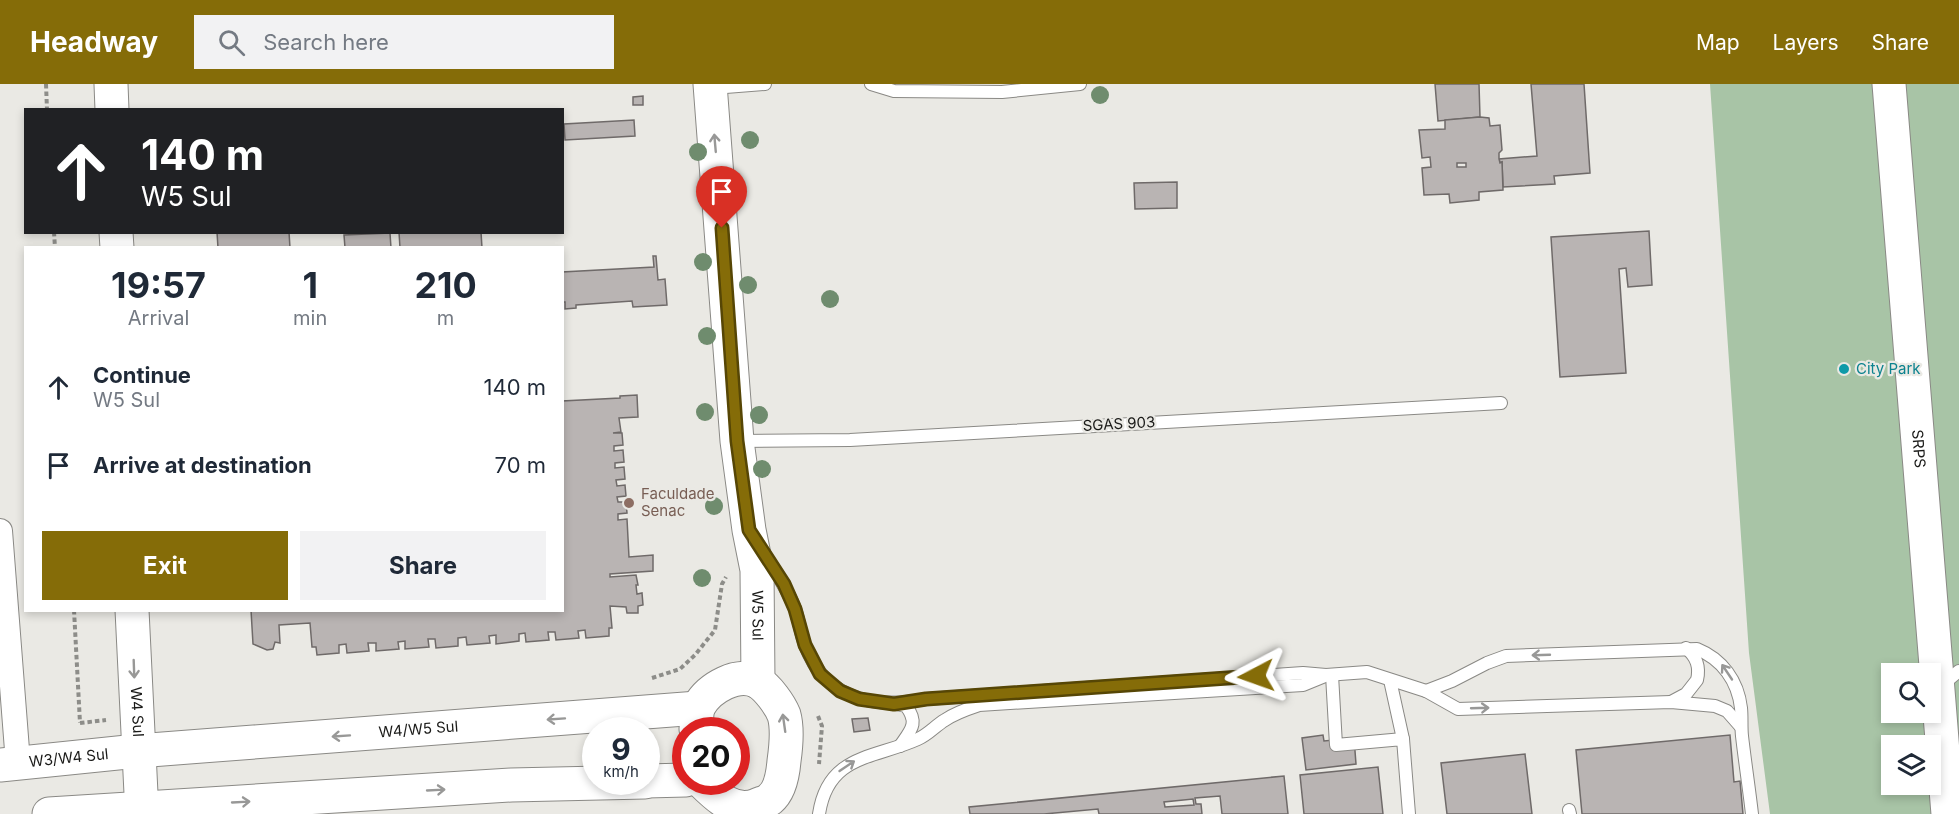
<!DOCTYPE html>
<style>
:root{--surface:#fff;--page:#f2f2f3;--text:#1f2937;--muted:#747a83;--accent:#856c08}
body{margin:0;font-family:Inter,sans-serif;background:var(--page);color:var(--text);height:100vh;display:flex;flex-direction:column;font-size:22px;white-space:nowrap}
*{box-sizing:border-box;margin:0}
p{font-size:20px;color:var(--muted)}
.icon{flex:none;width:33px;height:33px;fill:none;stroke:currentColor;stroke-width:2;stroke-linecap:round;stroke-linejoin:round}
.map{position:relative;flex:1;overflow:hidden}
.drawer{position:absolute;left:24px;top:162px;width:540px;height:366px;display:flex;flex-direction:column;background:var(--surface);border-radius:0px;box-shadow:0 3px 9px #0003}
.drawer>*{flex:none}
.top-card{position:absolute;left:24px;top:24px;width:540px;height:126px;border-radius:0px;box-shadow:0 3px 9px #0003;background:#202124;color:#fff;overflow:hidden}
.fabs{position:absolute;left:1881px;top:579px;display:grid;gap:12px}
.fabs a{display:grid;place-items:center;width:60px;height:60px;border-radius:0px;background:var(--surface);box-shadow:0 3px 9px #0003;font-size:30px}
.speed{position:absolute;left:582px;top:633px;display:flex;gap:12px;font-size:30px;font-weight:700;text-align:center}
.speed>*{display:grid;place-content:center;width:78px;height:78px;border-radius:50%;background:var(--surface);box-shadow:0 3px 9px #0003;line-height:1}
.speed small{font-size:15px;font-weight:400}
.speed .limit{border:9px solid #d22;background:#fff;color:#111}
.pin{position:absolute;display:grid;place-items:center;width:51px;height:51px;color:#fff;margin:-62px -26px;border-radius:50% 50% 50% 0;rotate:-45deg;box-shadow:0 0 6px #0007}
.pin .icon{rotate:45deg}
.me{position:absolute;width:66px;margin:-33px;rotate:266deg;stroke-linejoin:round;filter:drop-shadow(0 0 4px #0008)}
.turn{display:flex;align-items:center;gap:21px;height:126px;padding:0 18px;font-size:27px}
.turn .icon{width:78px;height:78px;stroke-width:2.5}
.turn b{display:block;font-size:42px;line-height:51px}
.eta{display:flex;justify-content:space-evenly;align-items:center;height:102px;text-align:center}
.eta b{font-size:36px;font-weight:700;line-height:42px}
.cta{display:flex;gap:12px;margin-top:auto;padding:12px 18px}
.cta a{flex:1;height:69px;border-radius:0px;background:var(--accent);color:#fff;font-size:24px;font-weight:700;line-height:69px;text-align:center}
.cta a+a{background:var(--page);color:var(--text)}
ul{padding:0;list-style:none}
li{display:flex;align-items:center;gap:18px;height:78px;padding:0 18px}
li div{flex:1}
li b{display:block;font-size:22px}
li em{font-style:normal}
header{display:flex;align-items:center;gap:36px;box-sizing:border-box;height:84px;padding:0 30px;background:var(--accent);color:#fff}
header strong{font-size:28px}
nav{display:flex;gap:33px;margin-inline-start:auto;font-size:21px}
.search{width:420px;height:54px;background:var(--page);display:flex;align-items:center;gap:15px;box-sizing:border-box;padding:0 21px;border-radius:0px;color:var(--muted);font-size:22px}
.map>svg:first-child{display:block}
</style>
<header>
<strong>Headway</strong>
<div class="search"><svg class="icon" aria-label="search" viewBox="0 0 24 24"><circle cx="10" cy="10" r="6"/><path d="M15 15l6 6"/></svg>Search here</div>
<nav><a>Map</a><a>Layers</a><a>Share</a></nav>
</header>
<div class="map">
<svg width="1959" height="730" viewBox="0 0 1959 730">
<rect width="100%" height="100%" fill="#eae9e4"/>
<!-- green -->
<path fill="#a8c4a6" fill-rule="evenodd" d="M1710,0H1959V730H1770L1749,569ZM1892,590H1930V628H1892ZM1892,662H1930V700H1892Z"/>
<!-- building -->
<g fill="#b9b4b3" stroke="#6f6a69" stroke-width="1.5" fill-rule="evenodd">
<polygon points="1435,0 1479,0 1480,33 1438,37"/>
<polygon points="1531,0 1584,0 1590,89 1554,92 1555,100 1503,103 1502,78 1500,79 1499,75 1537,72"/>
<polygon points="643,12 643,21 633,21 633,13"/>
<path d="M1480,33L1489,34L1490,42L1500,41L1502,66L1499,69V75L1500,79L1502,78L1503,106L1479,108V116L1450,119L1449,110L1424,111L1422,84L1431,83L1430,73L1422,74L1419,46L1445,45V36ZM1457,79H1466V83H1457Z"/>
<polygon points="634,36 635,52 565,56 564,40"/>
<polygon points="1177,98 1177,124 1135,125 1134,99"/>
<polygon points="1649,147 1652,201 1628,203 1626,184 1619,185 1626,289 1560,293 1551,153"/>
<polygon points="217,148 289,148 290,164 218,164"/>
<polygon points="399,148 481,148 482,164 400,164"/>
<polygon points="390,149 391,164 345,164 344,151"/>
<polygon points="653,172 656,172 658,196 665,195 667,221 633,223 632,217 576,221 576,224 565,225 565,218 562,218 562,188 654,183"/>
<polygon points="637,311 638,333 619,334 621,348 613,349 622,349 623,361 614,362 614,367 623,366 624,378 615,379 615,384 624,383 625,395 616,396 617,402 625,401 626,412 617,413 618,418 626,418 627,429 618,430 618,436 627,435 629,473 653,471 653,487 610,490 610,493 636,491 638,501 636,501 637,510 642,509 643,521 638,522 638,529 627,529 626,523 610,522 612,544 609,544 609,552 586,554 585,546 578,547 579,554 556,556 555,548 548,548 549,556 526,558 525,549 519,550 519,557 496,560 496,551 489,552 490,559 467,561 466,553 458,554 458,562 436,564 435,555 428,555 429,563 405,565 405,557 398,558 399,565 376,567 376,559 368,559 369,567 347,569 346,560 339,561 339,569 317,571 316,563 312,563 310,539 279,541 280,559 275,558 273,565 267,566 253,560 251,526 562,526 562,317 620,314 620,312"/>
<polygon points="868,634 870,646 854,648 852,635"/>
<polygon points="1323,651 1324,657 1354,654 1356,680 1306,686 1302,654"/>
<polygon points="1730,651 1734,698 1740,697 1743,730 1582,730 1576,666"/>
<polygon points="1525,670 1532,730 1447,730 1441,679"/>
<polygon points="1378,683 1383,730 1304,730 1300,691"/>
<path d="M1284,692L1288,730H1222L1220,712L1195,714L1196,720H1201L1202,730H1099L1098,725L1044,730H970L969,723ZM1193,715L1194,721L1165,723L1164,718Z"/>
</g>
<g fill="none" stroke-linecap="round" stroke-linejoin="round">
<!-- service casing -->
<g stroke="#8a8985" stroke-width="14">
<g id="service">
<polyline points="871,0 894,7 1002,8 1080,0"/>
<polyline points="713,4 765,0"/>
<polyline points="738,357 850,356 1501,319"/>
<path d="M764,470C775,487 786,503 794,522C799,534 800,548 805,561C825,616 874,625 926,615L1303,589L1326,591L1367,588L1426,607L1458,625L1671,618L1715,622L1727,627L1741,643"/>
<polyline points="1332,591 1336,661 1403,655 1409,730"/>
<polyline points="1390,596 1403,655"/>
<polyline points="1942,601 1959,587"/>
<path d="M1426,607L1452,597L1487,579L1506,572L1697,565C1722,575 1738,597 1741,624C1742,633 1741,643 1742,652C1745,678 1749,704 1752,730"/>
<path d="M1671,618L1686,610L1697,596C1700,583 1697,573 1686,564"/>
<path d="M896,620L906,622C919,639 911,646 900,662"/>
<polyline points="1569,726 1570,730"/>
<path d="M819,730C828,670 874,675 918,655C929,650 935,642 945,636C955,629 967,625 979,621L1303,601L1325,592"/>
</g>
</g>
<!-- minor casing -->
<g stroke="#8a8985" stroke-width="26">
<polyline id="minor" points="0,447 18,679"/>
</g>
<!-- secondary casing -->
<g stroke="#8a8985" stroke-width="35">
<g id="secondary">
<polyline points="111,0 112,26"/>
<path id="s1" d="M710,0L737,357L749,446L757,486L758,598"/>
<path id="s2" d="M1889,0L1948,730"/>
<polyline points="116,148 117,164"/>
<path id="s3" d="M132,526L142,730"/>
<path d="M696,645C697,638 696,628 699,622C709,604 738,587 758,598C768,604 780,621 784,631C788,645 786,663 784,677C783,689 780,707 770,715C767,718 761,719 757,721C734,730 717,713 702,698"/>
<path id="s4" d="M0,681L137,667L698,624"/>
<polyline points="646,697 686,696"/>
<polyline points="49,730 511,701 645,698"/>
</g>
</g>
<!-- path -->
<g stroke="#8d8d89" stroke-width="4" stroke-dasharray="4.5 3" stroke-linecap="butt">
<polyline points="46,0 47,26"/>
<polyline points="54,148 55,164"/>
<polyline points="74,526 80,639"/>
<polyline points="652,594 680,585 695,571 715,546 722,500 726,493"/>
<polyline points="818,632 822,642 819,680"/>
<polyline points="80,639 106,636"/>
</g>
<!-- service -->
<use href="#service" stroke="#fff" stroke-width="12"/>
<!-- minor -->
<use href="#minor" stroke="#fff" stroke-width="24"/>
<!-- secondary -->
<use href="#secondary" stroke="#fff" stroke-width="33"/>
</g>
<!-- trees -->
<g fill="#6f8c6e">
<circle cx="1100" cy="11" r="9"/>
<circle cx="750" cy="56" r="9"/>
<circle cx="698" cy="68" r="9"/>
<circle cx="703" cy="178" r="9"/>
<circle cx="748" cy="201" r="9"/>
<circle cx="830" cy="215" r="9"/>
<circle cx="707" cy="252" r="9"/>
<circle cx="705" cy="328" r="9"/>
<circle cx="759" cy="331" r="9"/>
<circle cx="762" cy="385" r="9"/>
<circle cx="714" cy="422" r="9"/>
<circle cx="702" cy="494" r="9"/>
</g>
<!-- one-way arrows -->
<defs><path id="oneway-shaft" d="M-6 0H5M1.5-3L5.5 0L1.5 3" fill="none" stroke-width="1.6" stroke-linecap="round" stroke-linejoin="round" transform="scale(1.5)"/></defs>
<g stroke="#989897">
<use href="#oneway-shaft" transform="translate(715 59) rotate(-95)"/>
<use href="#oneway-shaft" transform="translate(1541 571) rotate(178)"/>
<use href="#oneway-shaft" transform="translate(134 585) rotate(88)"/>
<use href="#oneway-shaft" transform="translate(1727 588) rotate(-124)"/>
<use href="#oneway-shaft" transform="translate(1480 624) rotate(-2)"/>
<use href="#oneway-shaft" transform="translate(556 635) rotate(176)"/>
<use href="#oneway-shaft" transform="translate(784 639) rotate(-98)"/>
<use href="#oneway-shaft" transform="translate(341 652) rotate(176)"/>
<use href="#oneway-shaft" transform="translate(847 682) rotate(-34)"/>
<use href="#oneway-shaft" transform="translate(436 706) rotate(-3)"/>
<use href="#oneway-shaft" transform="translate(241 718) rotate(-3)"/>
</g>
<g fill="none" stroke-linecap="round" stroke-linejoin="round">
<!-- route casing -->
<g stroke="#564605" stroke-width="15">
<polyline id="route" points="722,144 737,357 749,446 784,500 795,525 805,561 820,590 840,607 859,615 894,620 926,615 1256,592"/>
</g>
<!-- route -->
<use href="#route" stroke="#856c08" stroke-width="10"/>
</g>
<!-- markers -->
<circle fill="#0f9aa8" stroke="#eae9e4" stroke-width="2" cx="1844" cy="285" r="6"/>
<circle fill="#8d6e63" stroke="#eae9e4" stroke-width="2" cx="629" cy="419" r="6"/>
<g text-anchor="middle" stroke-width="4.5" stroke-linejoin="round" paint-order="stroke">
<!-- culture labels -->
<g font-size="15" fill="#0d838f" stroke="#eae9e4" text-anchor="start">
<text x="1856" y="290">City Park</text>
</g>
<!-- street labels -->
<g font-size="15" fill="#1a1a18" stroke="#eae9e4">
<text transform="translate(1119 340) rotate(-3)" y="5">SGAS 903</text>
<text dy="5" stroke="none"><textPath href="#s2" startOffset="366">SRPS</textPath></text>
<text dy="5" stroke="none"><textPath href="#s1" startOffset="534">W5 Sul</textPath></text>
<text dy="5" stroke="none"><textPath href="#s3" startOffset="102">W4 Sul</textPath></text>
<text dy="5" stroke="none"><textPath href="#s4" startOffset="420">W4/W5 Sul</textPath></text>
<text dy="5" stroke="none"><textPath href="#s4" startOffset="69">W3/W4 Sul</textPath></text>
</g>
<!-- education labels -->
<g font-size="15" fill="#785e54" stroke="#eae9e4" text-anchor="start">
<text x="641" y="415">Faculdade<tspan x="641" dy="17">Senac</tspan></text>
</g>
</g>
</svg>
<div class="fabs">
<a><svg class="icon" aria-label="search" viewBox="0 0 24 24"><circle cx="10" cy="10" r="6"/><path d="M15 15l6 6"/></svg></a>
<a><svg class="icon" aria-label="layers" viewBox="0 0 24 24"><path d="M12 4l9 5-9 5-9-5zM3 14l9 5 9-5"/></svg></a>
</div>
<div class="speed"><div>9<small>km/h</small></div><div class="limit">20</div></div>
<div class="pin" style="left:722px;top:144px;background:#d93025"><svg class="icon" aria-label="arrive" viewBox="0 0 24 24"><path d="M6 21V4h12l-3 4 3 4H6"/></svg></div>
<svg class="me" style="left:1256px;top:592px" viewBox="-20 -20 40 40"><path d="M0-17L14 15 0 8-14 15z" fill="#856c08" stroke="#fff" stroke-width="4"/></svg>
<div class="top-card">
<div class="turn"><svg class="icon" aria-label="ahead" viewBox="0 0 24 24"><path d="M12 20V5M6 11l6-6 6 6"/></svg><div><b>140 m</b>W5 Sul</div></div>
</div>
<section class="drawer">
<div class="eta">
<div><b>19:57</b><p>Arrival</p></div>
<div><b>1</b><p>min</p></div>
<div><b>210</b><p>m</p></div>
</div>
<ul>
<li><svg class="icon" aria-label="ahead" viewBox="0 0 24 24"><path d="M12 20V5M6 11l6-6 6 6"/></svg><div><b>Continue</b><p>W5 Sul</p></div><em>140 m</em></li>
<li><svg class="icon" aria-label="arrive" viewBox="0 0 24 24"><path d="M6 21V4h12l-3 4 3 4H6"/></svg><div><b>Arrive at destination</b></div><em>70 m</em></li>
</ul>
<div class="cta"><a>Exit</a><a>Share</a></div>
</section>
</div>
